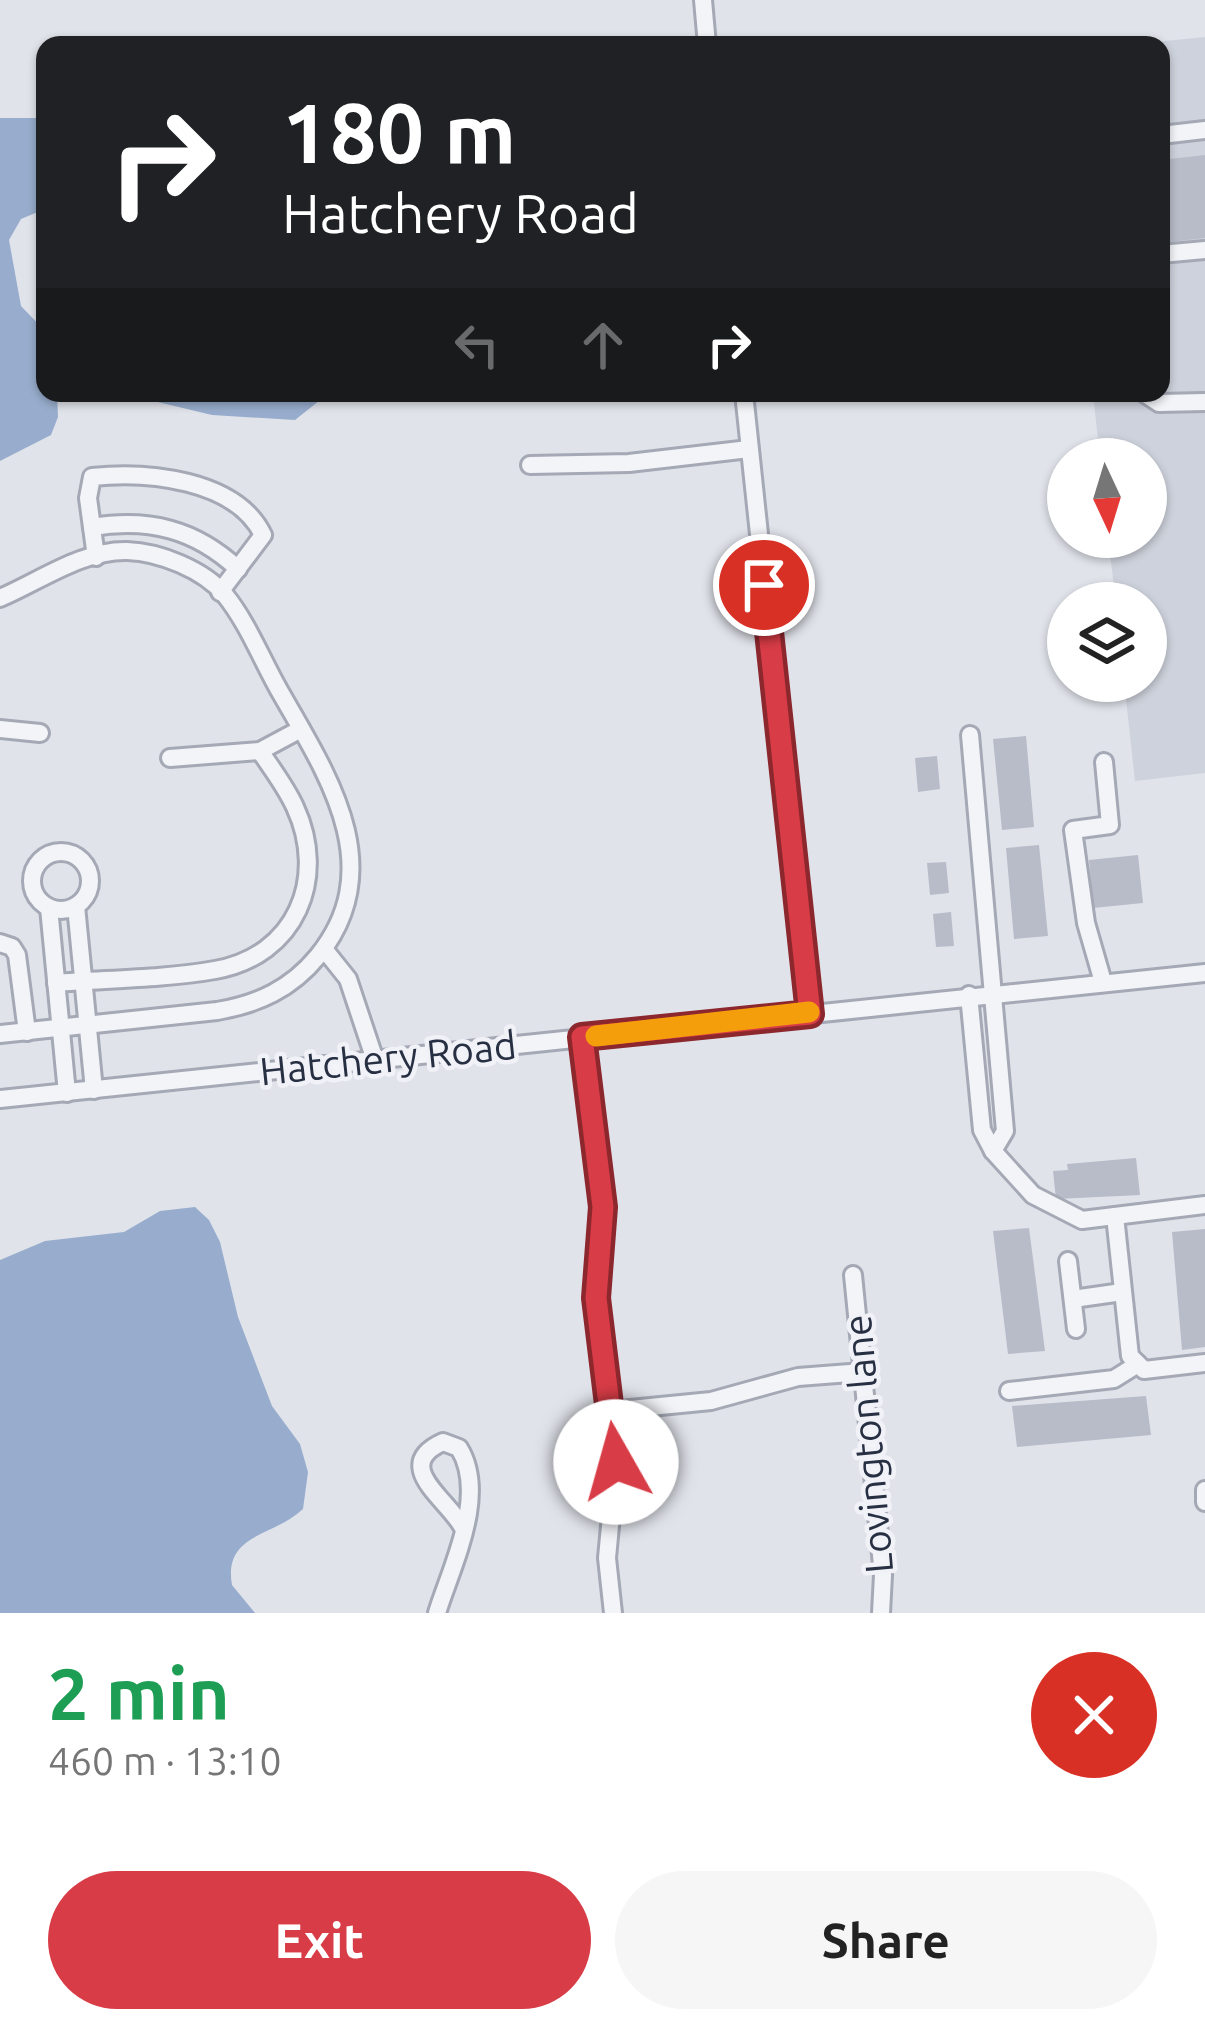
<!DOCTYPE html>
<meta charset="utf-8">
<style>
:root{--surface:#fff;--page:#f6f6f6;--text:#222;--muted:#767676;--accent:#d83c46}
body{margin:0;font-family:Ubuntu,sans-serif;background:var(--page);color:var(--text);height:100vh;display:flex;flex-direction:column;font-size:45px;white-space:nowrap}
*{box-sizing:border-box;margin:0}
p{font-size:39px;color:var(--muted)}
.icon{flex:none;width:66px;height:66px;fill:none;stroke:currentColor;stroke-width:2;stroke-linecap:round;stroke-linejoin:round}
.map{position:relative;height:1613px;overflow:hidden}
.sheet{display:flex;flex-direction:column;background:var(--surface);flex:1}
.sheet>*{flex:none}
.banner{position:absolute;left:36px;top:36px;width:1134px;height:366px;border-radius:24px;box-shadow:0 3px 9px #0004;background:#202124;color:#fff;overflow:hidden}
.needle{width:78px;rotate:176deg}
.buttons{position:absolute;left:1047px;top:438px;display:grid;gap:24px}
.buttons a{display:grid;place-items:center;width:120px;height:120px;border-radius:50%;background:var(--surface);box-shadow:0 3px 9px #0004;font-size:60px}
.pin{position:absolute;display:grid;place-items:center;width:102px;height:102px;color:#fff;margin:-51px;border:6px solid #fff;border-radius:50%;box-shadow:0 3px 12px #0007}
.me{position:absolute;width:132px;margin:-66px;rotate:353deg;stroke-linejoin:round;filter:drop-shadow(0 0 9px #0008)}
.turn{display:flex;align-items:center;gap:42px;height:252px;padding:0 48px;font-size:54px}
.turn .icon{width:156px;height:156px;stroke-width:2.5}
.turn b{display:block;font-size:84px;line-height:102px}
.lanes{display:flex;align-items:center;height:114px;padding:0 48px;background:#0003;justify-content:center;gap:60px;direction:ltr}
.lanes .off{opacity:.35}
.round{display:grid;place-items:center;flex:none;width:126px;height:126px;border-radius:63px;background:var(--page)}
.overview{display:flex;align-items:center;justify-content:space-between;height:204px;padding:0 48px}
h1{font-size:72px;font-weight:700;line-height:90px;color:#1e9e55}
.action{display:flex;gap:24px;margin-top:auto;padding:24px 48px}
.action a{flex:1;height:138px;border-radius:72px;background:var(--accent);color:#fff;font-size:48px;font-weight:700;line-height:138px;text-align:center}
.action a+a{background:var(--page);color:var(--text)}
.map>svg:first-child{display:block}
</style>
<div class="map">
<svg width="1205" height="1613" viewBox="0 0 1205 1613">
<rect width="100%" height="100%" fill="#e0e3ea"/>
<!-- built -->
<polygon fill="#ced2dc" points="1205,37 1205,773 1135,781 1124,681 1146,681 1146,603 1116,603 1108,537 1146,537 1146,459 1100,459 1093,393 1161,393 1161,45 1124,45"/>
<!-- water -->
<g fill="#98adcd">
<polygon points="0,118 45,118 45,209 21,219 9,240 21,306 45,331 45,393 57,393 58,417 51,435 0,461"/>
<polygon points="120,393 329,393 295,420 212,415"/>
<path d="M195,1207L209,1220L220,1242L238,1317L272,1406L300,1444L308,1472L303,1509C274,1537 223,1533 232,1585L255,1613H0V1260L45,1241L124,1232L160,1211Z"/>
</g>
<!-- building -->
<g fill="#b7bcc8">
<polygon points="1205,155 1205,238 1161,243 1161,160"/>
<polygon points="1026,736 1034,827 1002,830 993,739"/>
<polygon points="937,756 940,789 918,792 915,758"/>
<polygon points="1039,845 1048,936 1014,939 1006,848"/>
<polygon points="1138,855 1143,903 1093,908 1089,860"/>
<polygon points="946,862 949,893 930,895 927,863"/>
<polygon points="951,912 954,946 936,947 933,914"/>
<polygon points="1136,1158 1140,1195 1056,1199 1053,1171 1068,1170 1067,1164"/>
<polygon points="1029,1228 1045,1351 1008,1354 993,1231"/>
<polygon points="1205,1229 1205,1347 1182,1350 1172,1232"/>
<polygon points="1146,1396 1151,1435 1017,1447 1012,1406"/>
</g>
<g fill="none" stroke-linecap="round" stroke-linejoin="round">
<!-- minor casing -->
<g stroke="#a5a9b5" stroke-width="22">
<g id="minor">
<polyline points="703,0 707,45"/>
<polyline points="1161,135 1205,130"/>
<polyline points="1161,254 1205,250"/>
<polyline points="744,393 810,1014"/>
<polyline points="1144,393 1159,403 1205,402"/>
<polyline points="530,465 629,463 749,449"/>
<path d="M92,527C149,518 195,529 238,569"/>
<path d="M96,557L88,498L92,477C146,471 236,479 263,535L220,592"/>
<path d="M0,598C40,581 82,550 127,551C160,552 204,570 225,595C247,622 262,660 279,690C327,774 390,867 318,956C291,989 258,1004 217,1011L0,1034"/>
<polyline points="0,729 40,733"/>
<polyline points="970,735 1005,1131 993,1151"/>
<polyline points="170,758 260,751 301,729"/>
<circle cx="61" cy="881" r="29"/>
<polyline points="76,906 94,1090"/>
<polyline points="49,908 67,1093"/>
<polyline points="0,943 12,947 17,955 27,1032"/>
<polyline points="324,949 348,979 375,1060"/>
<polyline points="1103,982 1086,923 1073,830 1110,825 1104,762"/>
<path d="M56,983C108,979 163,979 215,970C296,956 328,878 295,807C286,787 272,769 260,751"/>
<polyline points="969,995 982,1130 993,1151 1033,1195 1082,1220 1205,1205"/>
<polyline points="582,1037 603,1207 596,1298 616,1462 607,1558 613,1613"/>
<polyline points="0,1099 1205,973"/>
<polyline points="1115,1216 1130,1356 1144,1370 1205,1363"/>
<polyline points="1068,1261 1076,1329"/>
<polyline points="853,1275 883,1575 881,1613"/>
<polyline points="1073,1299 1122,1292"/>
<polyline points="1009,1391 1114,1379 1138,1364"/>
<polyline points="610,1411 711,1401 798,1377 863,1372"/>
<polyline points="1205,1490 1205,1502"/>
<path d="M437,1613C452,1565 488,1495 459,1448L443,1442C390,1466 449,1500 463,1528"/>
</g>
</g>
<!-- minor -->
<use href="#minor" stroke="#f3f4f8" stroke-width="16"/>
</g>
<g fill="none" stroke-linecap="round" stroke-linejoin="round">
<!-- route casing -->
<g stroke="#8c272e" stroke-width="30">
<polyline id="route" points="616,1462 596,1298 603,1207 582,1037 810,1014 764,585"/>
</g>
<!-- route -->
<use href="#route" stroke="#d83c46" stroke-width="21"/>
<!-- slow -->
<polyline stroke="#f59e0b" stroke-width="21" points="596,1036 809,1012"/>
</g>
<g text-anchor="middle" stroke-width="9" stroke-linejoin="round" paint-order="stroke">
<!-- street labels -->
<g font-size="39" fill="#272f43" stroke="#f0f2f7">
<text transform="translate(388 1058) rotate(-6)" y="14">Hatchery Road</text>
<text transform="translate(868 1444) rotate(-95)" y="14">Lovington lane</text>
</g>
</g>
</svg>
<div class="buttons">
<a><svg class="needle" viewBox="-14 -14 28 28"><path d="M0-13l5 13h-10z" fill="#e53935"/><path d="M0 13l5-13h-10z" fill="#767676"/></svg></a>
<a><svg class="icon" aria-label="layers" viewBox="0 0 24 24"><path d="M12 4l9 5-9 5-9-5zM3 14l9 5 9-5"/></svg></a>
</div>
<div class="pin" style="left:764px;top:585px;background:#d93025"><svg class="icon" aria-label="arrive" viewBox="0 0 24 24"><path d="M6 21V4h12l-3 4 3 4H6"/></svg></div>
<svg class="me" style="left:616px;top:1462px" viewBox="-20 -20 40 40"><circle r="19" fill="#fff"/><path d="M0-13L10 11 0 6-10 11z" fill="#d83c46"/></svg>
<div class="banner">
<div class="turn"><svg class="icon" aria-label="right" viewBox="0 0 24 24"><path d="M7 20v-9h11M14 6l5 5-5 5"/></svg><div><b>180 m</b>Hatchery Road</div></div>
<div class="lanes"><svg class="icon off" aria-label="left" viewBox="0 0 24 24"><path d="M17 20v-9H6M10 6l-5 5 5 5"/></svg><svg class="icon off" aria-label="ahead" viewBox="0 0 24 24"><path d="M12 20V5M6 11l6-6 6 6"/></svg><svg class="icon" aria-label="right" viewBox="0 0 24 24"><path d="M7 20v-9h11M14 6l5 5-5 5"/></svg></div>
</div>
</div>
<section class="sheet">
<div class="overview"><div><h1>2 min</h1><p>460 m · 13:10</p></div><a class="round" style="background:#d93025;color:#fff"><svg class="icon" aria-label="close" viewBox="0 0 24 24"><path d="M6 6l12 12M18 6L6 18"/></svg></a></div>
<div class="action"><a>Exit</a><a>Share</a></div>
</section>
